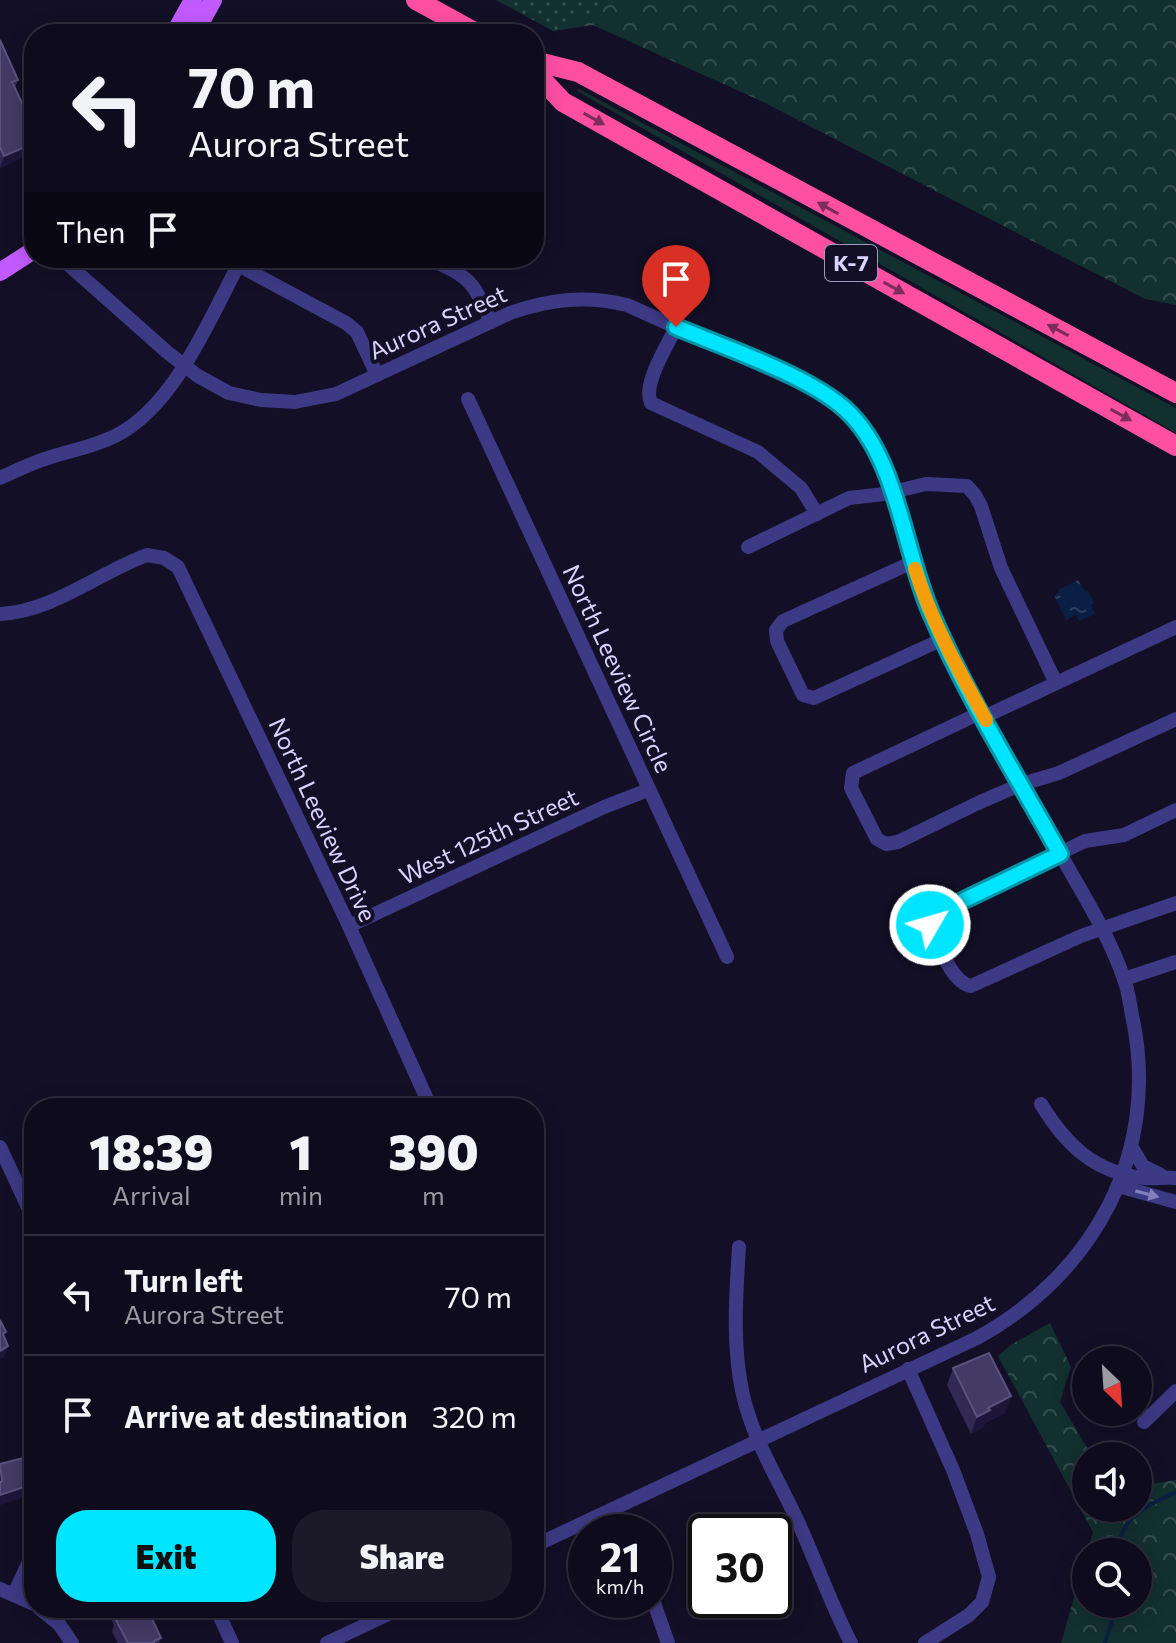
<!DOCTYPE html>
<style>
:root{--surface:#0e0b1c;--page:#1c1929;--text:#f1f3f6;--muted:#9b9ba3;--line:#2e2b3b;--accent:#00e5ff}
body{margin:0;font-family:Commissioner,sans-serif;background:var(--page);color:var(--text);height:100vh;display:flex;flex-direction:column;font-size:30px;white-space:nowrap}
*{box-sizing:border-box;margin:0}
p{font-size:26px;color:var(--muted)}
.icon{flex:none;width:44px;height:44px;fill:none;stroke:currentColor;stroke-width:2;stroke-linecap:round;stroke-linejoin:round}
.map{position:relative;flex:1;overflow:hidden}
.sheet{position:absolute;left:24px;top:1098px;width:520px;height:520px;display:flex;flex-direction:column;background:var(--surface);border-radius:32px;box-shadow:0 4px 20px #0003,0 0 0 2px var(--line)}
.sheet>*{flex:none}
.banner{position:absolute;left:24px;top:24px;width:520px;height:244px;border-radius:32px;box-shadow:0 4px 20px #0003,0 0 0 2px var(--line);background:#0e0b1c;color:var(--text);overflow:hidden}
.needle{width:52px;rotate:155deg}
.buttons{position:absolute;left:1072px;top:1346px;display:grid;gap:16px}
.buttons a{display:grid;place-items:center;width:80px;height:80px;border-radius:50%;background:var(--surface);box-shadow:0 4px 20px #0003,0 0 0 2px var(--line);font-size:40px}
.speed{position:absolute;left:568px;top:1514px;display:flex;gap:16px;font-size:40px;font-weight:700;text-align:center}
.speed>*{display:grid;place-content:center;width:104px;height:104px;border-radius:50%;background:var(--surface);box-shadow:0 4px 20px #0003,0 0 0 2px var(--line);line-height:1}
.speed small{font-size:20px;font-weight:400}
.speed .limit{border:4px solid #111;border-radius:12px;background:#fff;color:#111}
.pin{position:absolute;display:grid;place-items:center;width:68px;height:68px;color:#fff;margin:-82px -34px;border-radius:50% 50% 50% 0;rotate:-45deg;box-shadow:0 0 8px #0007}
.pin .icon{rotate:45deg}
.me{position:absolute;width:88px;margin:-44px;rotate:52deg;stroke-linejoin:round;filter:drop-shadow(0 0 6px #0008)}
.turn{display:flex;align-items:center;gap:28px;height:168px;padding:0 32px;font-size:36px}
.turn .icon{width:104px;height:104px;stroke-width:2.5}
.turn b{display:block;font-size:56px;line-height:68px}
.then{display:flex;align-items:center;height:76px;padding:0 32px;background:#0003;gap:16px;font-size:30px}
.eta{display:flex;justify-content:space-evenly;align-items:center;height:136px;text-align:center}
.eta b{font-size:48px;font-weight:800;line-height:56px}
.cta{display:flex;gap:16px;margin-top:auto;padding:16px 32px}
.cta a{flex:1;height:92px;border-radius:32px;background:var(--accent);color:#111;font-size:32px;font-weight:800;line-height:92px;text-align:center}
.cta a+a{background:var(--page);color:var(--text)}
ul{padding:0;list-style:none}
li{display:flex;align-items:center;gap:24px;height:120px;padding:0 32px;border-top:2px solid var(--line)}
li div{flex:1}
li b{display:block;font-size:30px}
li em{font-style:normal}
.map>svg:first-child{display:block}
</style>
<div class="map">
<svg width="1176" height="1643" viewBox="0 0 1176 1643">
<defs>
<pattern id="forest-crowns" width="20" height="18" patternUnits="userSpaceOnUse" patternTransform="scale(2)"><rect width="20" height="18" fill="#12302f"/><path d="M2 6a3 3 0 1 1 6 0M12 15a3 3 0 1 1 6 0" fill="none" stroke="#344d4e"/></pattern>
<pattern id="park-dots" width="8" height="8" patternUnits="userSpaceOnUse" patternTransform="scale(2)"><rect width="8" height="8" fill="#12302f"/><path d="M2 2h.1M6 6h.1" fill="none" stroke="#344d4e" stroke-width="1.8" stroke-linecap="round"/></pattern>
<pattern id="water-ripples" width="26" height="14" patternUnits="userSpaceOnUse" patternTransform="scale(2)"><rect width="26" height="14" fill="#0a1f44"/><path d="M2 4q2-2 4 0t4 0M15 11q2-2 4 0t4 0" fill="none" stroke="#2d3f60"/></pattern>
</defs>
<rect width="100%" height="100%" fill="#130f26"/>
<!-- green -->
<polygon fill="#12302f" points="579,89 1176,408 1176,433 577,91"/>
<!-- forest -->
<g fill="url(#forest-crowns)">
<polygon points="524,0 1176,0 1176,305 1145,299 761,101 593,25 553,31"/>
<polygon points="1050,1323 1071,1367 1060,1402 1092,1456 1086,1456 1086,1508 1138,1508 1138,1486 1176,1480 1176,1643 1061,1643 1086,1556 1086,1604 1138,1604 1138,1552 1087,1552 1093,1532 998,1356 1012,1344"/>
</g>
<!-- park -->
<polygon fill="url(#park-dots)" points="496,0 617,0 553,31"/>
<!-- water -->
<polygon fill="url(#water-ripples)" points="1078,580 1085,592 1088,591 1094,603 1091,605 1095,614 1079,621 1076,615 1066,620 1054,595 1059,592 1058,590"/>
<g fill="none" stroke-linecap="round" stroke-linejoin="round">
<!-- stream -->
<g stroke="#0a1f44" stroke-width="4">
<path d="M1120,1552C1116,1519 1149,1504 1176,1492"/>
<polyline points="1105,1643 1117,1604"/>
</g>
<!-- minor -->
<g stroke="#3d3a85" stroke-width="14">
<path d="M61,258L167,352L198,376L229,393L261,400L295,402L336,394L510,313C550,299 586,295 627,305L823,393C839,405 856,417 867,434C886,464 895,501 905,535C918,578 932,620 952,659C986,726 1024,790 1061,855C1083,895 1109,935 1124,979C1129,992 1130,1007 1133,1020C1160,1153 1094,1274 977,1338L534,1546"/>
<path d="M429,258C471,279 472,279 491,322"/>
<polyline points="238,265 346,323 357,332 377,375"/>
<path d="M676,327C668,345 642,384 651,403L758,452L801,488L817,514"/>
<polyline points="468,399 727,957"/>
<path d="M0,478C17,470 34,462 51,457C73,450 95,446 115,436C176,406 211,315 242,258"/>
<polyline points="748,547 849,498 884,494 926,484 967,486 975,495 981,506 1001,568 1056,683"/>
<polyline points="913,562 783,621 776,630 777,641 803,695 814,698 943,639"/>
<path d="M0,614C54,611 98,573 147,555L164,558L178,567L349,926L431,1108"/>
<polyline points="982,712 853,773 851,788 877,839 886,844 898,842 978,803 1022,784 1059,773 1176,719"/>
<polyline points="984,717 1176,627"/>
<path d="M1176,810L1124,835L1085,841L937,913L933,915L930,925C939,943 950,982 971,986L1081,936L1176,903"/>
<polyline points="349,926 604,807 648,790"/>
<polyline points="1124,979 1176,962"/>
<path d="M1041,1104C1066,1145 1095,1173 1144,1178C1155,1179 1166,1177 1176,1178"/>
<polyline points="1131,1146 1143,1166 1161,1175"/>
<polyline points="0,1147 34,1220"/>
<polyline points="1118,1186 1176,1202"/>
<path d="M739,1247C736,1294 732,1348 743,1395C753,1440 780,1482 799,1524C817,1564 831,1604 851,1643"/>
<polyline points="908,1369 953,1470 977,1534 989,1577 982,1602 969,1615 925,1643"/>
<polyline points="1144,1422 1176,1391"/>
<polyline points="611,1510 623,1532"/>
<polyline points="0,1589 34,1604"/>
<polyline points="14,1594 34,1551"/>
<polyline points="653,1600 668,1643"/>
<polyline points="39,1608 59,1624 72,1643"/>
<polyline points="216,1608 232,1643"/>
<polyline points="327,1643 401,1608"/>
</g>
<!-- major -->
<g stroke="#c25bff" stroke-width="18">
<polyline points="174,34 193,0"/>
<polyline points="194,34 213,0"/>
<polyline points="0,272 34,250"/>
</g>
<!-- highway -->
<g stroke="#ff4fa3" stroke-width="20">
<polyline points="416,0 478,34"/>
<polyline points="534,61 578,72 1176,393"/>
<polyline points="534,71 563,102 1176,446"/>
</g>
</g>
<!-- wall -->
<g fill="#312854">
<polygon points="0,40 18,80 15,88 34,128 34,152 0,168"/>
<polygon points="953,1368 1005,1413 985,1423 983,1427 971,1434 947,1385"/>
<polygon points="96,1608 147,1608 161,1638 159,1643 118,1643 112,1632 114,1625 106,1609 99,1613"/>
</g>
<!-- shaded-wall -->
<g fill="#1d163a">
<polygon points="34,143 34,152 0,168 4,156"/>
<polygon points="8,1346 4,1358 0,1360 0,1351"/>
<polygon points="1011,1396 1005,1413 985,1423 983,1427 971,1434 977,1417 988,1408"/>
<polygon points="33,1484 29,1496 0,1505 0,1495"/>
</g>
<!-- building -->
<g fill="#433a66" stroke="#5a527e" stroke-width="2">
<polygon points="0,40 18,80 12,82 34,128 34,143 4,156 0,147"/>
<polygon points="0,1320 6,1332 3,1334 8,1346 0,1351"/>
<polygon points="989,1353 1011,1396 988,1408 990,1410 977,1417 953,1368"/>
<polygon points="27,1457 33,1484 0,1495 0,1482 2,1481 0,1464"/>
<polygon points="116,1608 147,1608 161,1638 154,1641 154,1643 128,1643 116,1620 121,1618"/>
</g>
<!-- one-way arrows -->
<defs><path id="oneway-solid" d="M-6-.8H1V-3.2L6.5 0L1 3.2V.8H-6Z" transform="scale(2)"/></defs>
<g fill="#7d2c5e">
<use href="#oneway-solid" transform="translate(594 119) rotate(29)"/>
<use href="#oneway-solid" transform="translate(828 208) rotate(-151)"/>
<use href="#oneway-solid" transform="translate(894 288) rotate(29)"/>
<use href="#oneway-solid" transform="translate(1058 330) rotate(-152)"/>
<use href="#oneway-solid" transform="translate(1121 415) rotate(29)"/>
</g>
<use fill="#837fbc" href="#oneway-solid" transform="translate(1147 1194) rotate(15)"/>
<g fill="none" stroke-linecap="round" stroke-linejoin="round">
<!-- route casing -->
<g stroke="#0095a6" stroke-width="20">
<path id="route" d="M676,327C724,347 807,375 845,409C898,457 903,549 931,613C967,697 1016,775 1060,854L937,913L933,915L930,925"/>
</g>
<!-- route -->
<use href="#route" stroke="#00e5ff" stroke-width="14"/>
<!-- slow -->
<path stroke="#f59e0b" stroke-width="14" d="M915,569C932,623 959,671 986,720"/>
</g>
<g text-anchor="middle" stroke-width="8" stroke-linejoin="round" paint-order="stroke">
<!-- shield labels -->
<rect fill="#130f26" stroke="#9e99be" stroke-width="2" x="825" y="245" width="52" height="36" rx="6"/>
<g font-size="22" font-weight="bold" fill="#d9d4ff">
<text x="851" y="271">K-7</text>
</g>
<!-- street labels -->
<g font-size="24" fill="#d9d4ff" stroke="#130f26">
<text transform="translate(438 323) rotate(-24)" y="8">Aurora Street</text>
<text transform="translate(617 669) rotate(65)" y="8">North Leeview Circle</text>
<text transform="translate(322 820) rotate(65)" y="8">North Leeview Drive</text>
<text transform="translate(489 837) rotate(-25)" y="8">West 125th Street</text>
<text transform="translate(927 1334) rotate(-26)" y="8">Aurora Street</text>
</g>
</g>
</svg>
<div class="buttons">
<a><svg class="needle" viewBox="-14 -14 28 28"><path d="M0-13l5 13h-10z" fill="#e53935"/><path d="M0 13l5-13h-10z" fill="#9b9ba3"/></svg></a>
<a><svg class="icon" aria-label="sound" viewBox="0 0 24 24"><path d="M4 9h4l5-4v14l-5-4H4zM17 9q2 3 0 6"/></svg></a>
<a><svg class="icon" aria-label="search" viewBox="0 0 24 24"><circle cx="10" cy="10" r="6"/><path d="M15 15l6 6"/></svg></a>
</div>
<div class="speed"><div>21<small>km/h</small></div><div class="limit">30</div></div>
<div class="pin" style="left:676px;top:327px;background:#d93025"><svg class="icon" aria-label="arrive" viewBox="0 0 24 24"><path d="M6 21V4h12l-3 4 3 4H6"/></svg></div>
<svg class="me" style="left:930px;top:925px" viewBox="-20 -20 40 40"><circle r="17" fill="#00e5ff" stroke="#fff" stroke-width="3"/><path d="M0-11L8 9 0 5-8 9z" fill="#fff"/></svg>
<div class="banner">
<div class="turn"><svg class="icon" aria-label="left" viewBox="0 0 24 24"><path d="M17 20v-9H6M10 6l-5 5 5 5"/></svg><div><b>70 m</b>Aurora Street</div></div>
<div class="then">Then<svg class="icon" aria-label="arrive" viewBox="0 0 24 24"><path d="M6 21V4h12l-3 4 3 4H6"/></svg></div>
</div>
<section class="sheet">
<div class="eta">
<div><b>18:39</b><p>Arrival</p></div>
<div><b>1</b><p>min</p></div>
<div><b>390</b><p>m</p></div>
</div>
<ul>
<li><svg class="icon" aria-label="left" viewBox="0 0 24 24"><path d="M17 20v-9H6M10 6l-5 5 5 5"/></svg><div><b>Turn left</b><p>Aurora Street</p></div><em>70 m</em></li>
<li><svg class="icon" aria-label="arrive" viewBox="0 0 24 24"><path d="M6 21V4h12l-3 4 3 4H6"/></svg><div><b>Arrive at destination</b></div><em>320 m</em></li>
</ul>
<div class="cta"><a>Exit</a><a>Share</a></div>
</section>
</div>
